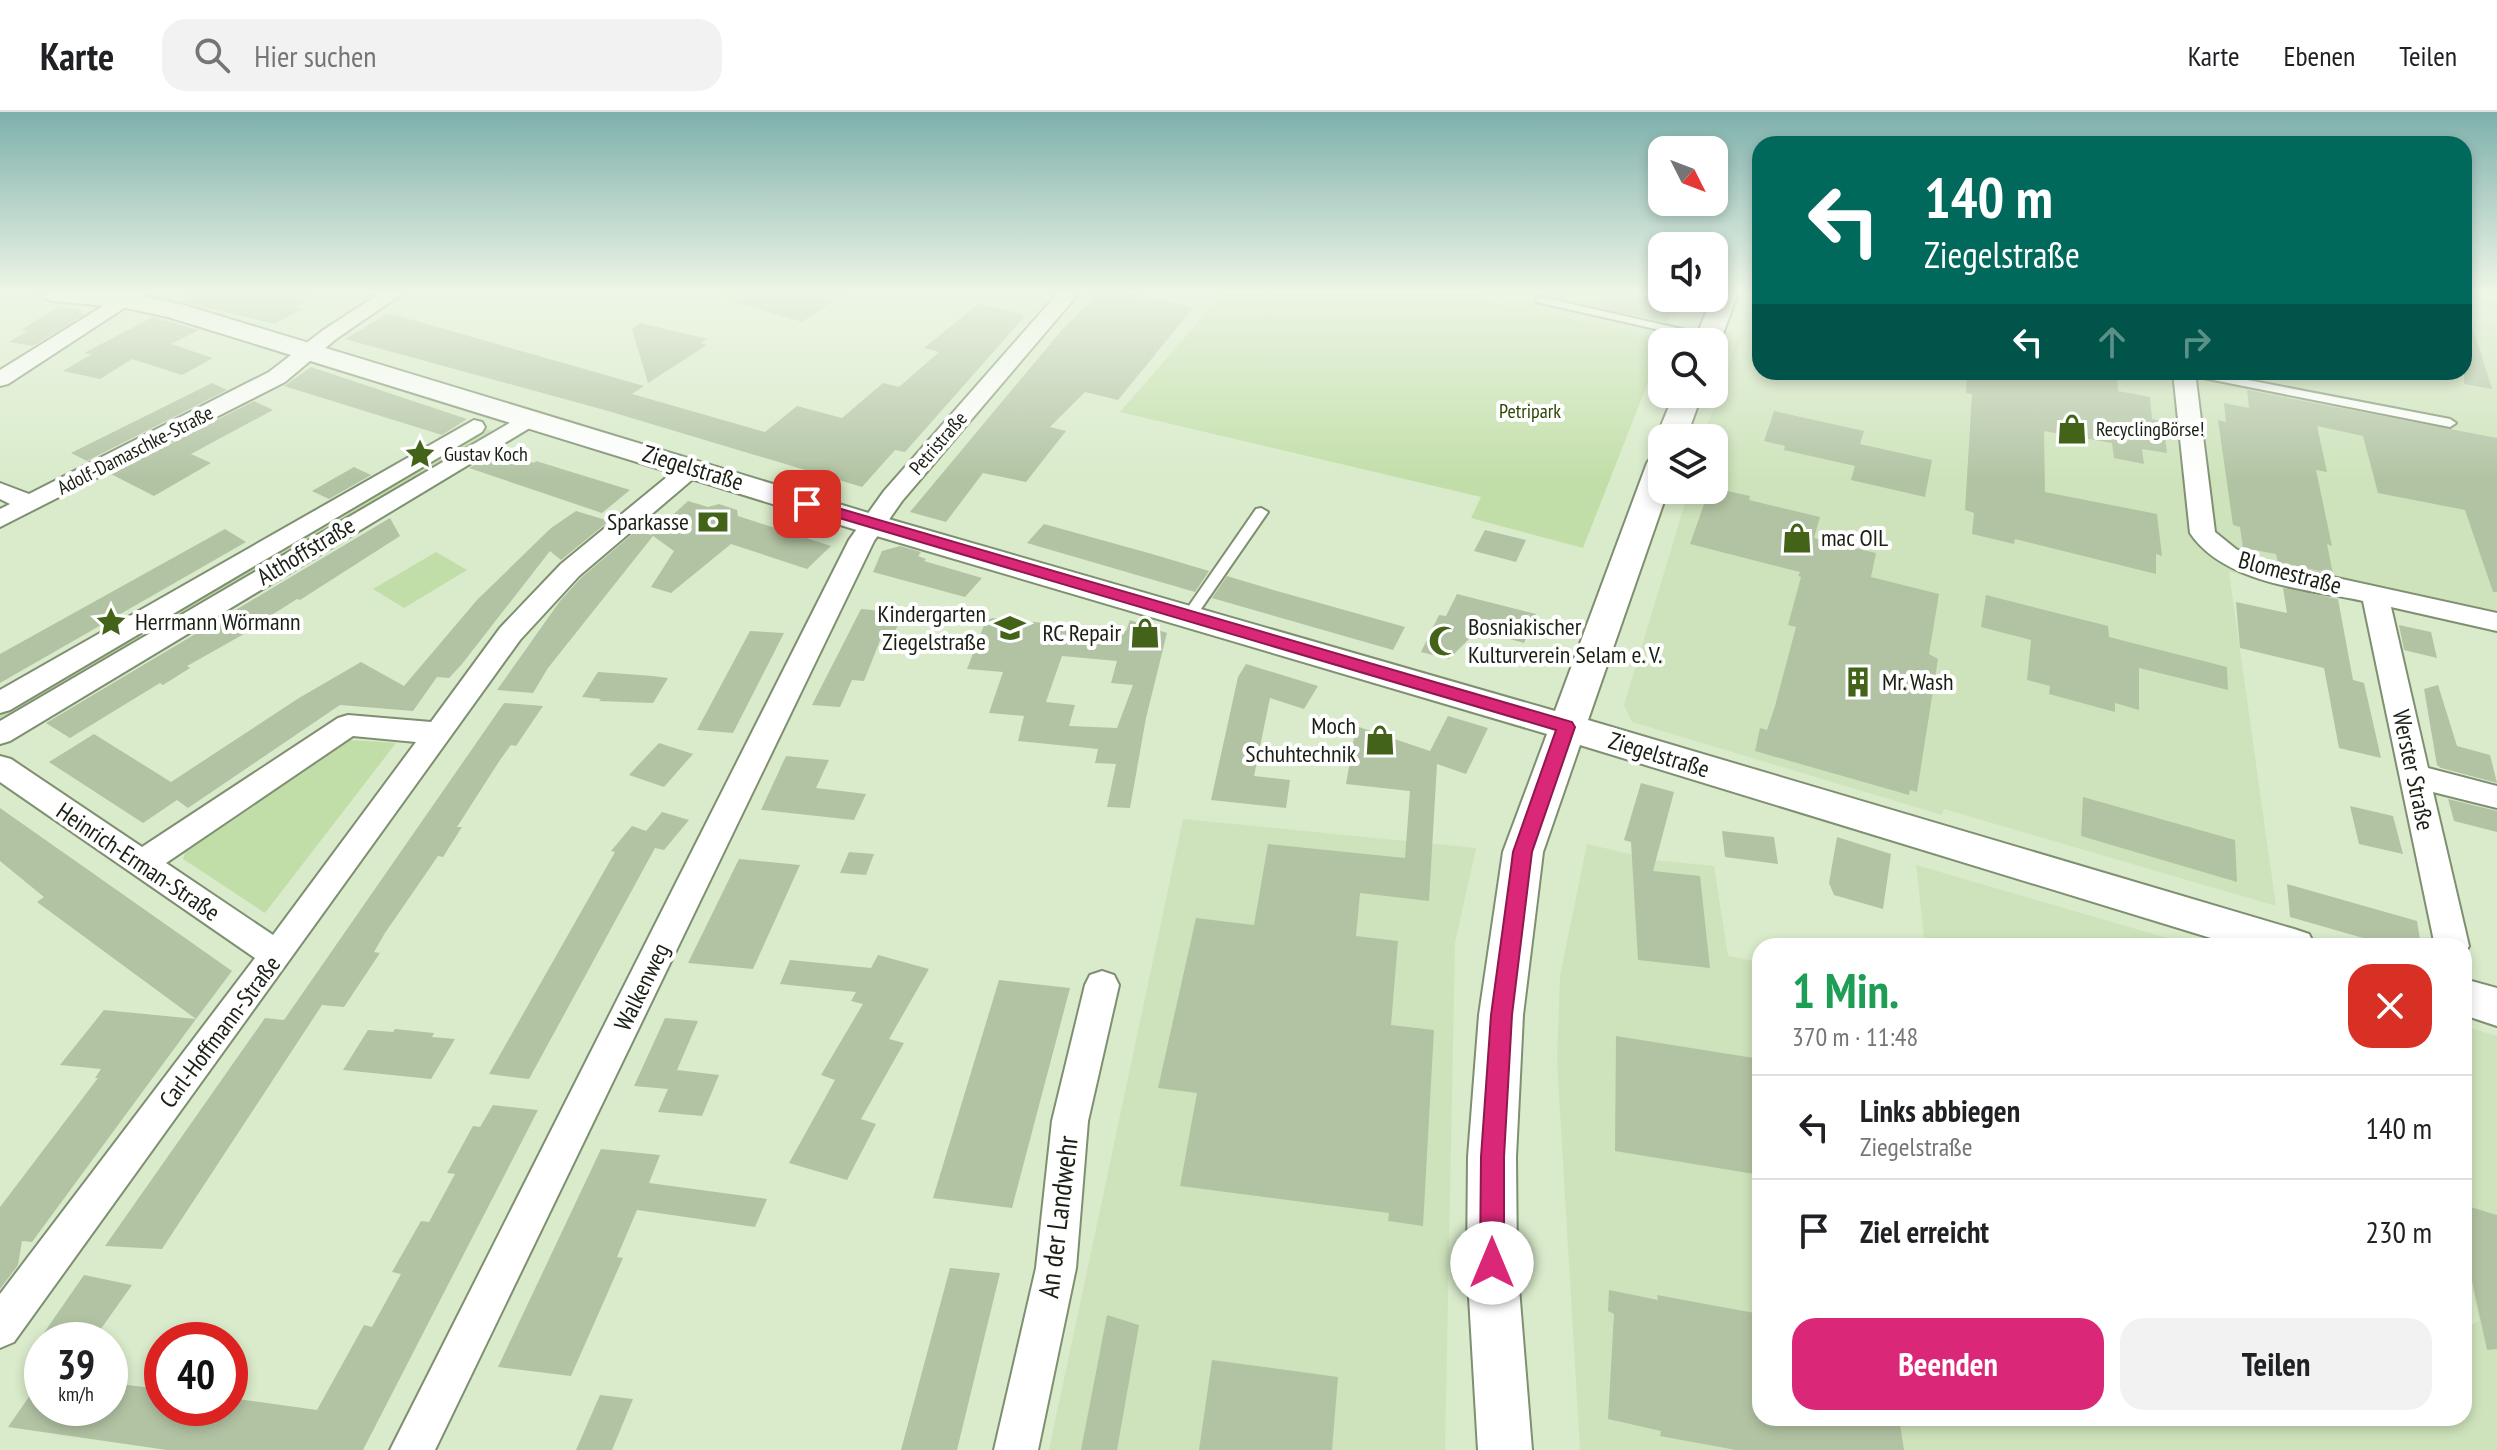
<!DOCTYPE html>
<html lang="de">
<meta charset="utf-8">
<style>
:root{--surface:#fff;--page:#f2f2f2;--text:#202124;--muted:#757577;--line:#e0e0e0;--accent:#db2777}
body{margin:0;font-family:"PT Sans Narrow",sans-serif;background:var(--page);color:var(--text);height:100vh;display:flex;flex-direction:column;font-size:30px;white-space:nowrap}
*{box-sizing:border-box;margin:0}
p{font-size:26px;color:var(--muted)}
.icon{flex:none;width:44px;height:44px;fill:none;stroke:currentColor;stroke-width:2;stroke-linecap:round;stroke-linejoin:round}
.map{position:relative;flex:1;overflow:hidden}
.details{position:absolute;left:1752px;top:826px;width:720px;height:488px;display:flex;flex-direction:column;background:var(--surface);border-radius:24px;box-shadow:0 4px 12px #0003}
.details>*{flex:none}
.hud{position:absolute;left:1752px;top:24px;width:720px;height:244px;border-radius:24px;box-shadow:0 4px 12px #0003;background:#00695c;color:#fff;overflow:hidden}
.needle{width:52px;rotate:132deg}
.tools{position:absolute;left:1648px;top:24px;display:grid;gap:16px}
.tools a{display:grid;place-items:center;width:80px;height:80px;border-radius:16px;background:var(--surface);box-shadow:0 4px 12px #0003;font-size:40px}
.speed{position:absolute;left:24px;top:1210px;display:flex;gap:16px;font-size:40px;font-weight:700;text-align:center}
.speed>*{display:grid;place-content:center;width:104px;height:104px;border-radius:50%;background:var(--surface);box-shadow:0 4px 12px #0003;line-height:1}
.speed small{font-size:20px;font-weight:400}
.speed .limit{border:12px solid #d22;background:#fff;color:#111}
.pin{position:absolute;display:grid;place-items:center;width:68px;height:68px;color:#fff;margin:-34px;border-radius:16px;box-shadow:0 4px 12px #0006}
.me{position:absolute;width:88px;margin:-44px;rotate:0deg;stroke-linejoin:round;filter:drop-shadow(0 0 6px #0008)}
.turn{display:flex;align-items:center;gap:28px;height:168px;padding:0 40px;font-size:36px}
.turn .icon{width:104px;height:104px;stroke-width:2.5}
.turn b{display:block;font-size:56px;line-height:68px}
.lanes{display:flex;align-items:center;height:76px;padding:0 40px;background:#0003;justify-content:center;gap:40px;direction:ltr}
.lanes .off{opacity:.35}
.round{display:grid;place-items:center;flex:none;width:84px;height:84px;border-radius:24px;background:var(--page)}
.head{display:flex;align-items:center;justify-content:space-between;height:136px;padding:0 40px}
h1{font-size:48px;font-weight:600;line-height:60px;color:#1e9e55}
.cta{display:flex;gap:16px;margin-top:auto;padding:16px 40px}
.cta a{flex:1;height:92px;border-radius:24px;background:var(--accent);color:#fff;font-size:32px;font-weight:600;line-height:92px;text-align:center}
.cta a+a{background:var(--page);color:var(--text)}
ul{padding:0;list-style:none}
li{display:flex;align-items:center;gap:24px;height:104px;padding:0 40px;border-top:2px solid var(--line)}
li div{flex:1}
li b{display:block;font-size:30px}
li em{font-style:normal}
header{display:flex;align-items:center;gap:48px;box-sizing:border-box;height:112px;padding:0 40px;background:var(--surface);border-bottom:2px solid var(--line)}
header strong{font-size:38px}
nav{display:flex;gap:44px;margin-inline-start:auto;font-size:28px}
.search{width:560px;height:72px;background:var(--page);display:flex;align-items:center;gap:20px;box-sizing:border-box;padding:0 28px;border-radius:24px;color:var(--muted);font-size:30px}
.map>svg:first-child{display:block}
</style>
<header>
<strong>Karte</strong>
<div class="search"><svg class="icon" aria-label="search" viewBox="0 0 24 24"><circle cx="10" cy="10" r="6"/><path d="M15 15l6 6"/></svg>Hier suchen</div>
<nav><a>Karte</a><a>Ebenen</a><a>Teilen</a></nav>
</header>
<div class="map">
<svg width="2497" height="1338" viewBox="0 0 2497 1338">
<rect width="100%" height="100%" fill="#d9ebca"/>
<!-- built -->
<g fill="#cee3bb">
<polygon points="1484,181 1662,181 1662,186 1682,186 1665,227 1480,187"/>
<polygon points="1753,181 1760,181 1760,260 2464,260 2464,181 2497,181 2497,521 2229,460 2276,794 1944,697 1942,703 1632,610 1624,593 1689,378 1714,378 1714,326 1703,326"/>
<polygon points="1183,707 1476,736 1455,831 1445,1338 1049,1338"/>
<polygon points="1587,732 1655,748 1714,754 1728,844 1760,850 1760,1306 2464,1306 2464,1216 2479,1209 2464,1141 2464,914 2497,924 2497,1338 1580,1338 1557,949 1560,864"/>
<polygon points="1916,753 2191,833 2191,834 1925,834"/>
</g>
<!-- green -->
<g fill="#c2dea8">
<polygon points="1223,181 1484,181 1481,188 1665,227 1583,436 1471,406 1481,385 1120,300"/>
<polygon points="481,315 499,321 0,614 0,597"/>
<polygon points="436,440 467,458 404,496 373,477"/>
<polygon points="351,628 396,631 265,801 183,747 189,728 331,633"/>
</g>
<!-- building -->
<g fill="#b2c3a3" fill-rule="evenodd">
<polygon points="187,181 313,181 299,188 306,190 296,195 302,197 275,212 183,190 187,188"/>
<polygon points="724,181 845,181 802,210 723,186"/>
<polygon points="1098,181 1123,181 1194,195 1118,288 1085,280 1050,315 1066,319 1026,370 983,361 946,410 910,400 1061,219"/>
<polygon points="1645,181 1662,181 1662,186 1676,186 1667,210 1601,196 1602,186 1643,186"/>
<polygon points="978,192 1026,203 905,340 895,338 862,375 608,299 345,227 388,201 644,274 632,282 765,320 797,294 842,306 883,271 899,275 939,240 924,236"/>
<polygon points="58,195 82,198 82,204 33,234 9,230 28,219 21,218"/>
<polygon points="2469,204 2492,277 2464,272 2464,205"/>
<polygon points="153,205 199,218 171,232 213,246 182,263 132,247 100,267 63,259 92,242 84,241"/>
<polygon points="640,211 708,227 700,231 707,233 648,271 632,217"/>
<polygon points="311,255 467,307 442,323 284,274"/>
<polygon points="1967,260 2117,260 2118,279 2150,285 2152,307 2163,309 2167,341 2142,337 2144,352 2114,346 2112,331 2044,319 2045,380 2157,402 2162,444 2156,442 2156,462 2015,427 2014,432 1972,422 1974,401 1965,398 1972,282 1966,281"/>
<polygon points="212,271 227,278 87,349 71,341"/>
<polygon points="2247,278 2497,326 2497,480 2493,480 2465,398 2378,381 2363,324 2317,314 2327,360 2316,358 2332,434 2327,432 2333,462 2278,450 2276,442 2243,436 2240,415 2233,413 2218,308 2226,310 2224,291 2249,296"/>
<polygon points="254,289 273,298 191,342 211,351 154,384 111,362"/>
<polygon points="1774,299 1864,319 1860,332 1932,348 1925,385 1851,368 1855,354 1784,338 1785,334 1764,329"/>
<polygon points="501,337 534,351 536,349 630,378 602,401 469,356"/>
<polygon points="354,355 371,363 329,387 312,379"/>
<polygon points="1714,376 1750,384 1749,388 1820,405 1814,426 1876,441 1871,465 1939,482 1929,542 1938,547 1917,680 1910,678 1909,683 1755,639 1760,616 1767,618 1775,594 1796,515 1788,513 1801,465 1798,464 1800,460 1690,432 1709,378"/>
<polygon points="688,389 708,395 719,392 737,398 738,404 831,434 807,457 731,432 671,481 651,475 674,439 653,424 548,556 533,581 497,578 560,489 581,466 637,418 651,423"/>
<polygon points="576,399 609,409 561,448 550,439 462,552 449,566 437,565 413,599 340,593 188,696 177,688 143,711 49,650 94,622 171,670 299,586 361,550 404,574 477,488 551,416"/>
<polygon points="390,406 400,424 300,488 297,487 256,513 258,514 187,554 190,556 163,573 160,571 70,626 46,611"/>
<polygon points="1044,412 1152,442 1209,459 1195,480 1027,431"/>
<polygon points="225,417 246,430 0,571 0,542"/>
<polygon points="1485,418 1526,428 1516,450 1474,439"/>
<polygon points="900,434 921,440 918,444 926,447 924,449 982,466 965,485 873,460 882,439"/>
<polygon points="1227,464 1277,479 1405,515 1393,538 1212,486"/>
<polygon points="2283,476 2338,487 2353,568 2364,571 2381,646 2339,636 2324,556 2240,536 2236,490 2287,501"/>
<polygon points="1457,482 1536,502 1524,531 1478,518 1449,547 1421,540 1439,503 1446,504"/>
<polygon points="1986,483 2108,514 2109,525 2227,555 2228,578 2139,556 2139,598 2115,591 2115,600 2049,582 2050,574 2027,568 2031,528 1981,515"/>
<polygon points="861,497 903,501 894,522 883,521 864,569 852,568 840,595 812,593"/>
<path d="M993,506L1126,519L1130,508L1167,521L1146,606L1130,696L1107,695L1116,652L1095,651L1098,637L1018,629L1024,604L989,601L1003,560L967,557L986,508ZM1062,544L1117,549L1111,571L1133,573L1117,616L1069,614L1075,593L1046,590Z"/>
<polygon points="2399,513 2431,520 2437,546 2404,538"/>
<polygon points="750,519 784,521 733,621 697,618"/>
<polygon points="1246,552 1318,574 1304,597 1270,586 1254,664 1290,668 1286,696 1211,688 1238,565"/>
<polygon points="598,560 653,564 668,566 653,591 599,589 601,587 582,585"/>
<polygon points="2438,573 2457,634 2490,643 2497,671 2441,656 2437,653 2424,577"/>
<polygon points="504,591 543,594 516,634 511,633 500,648 457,715 462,715 443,745 438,744 385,821 374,840 380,841 344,895 322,893 162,1137 105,1134 265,906 284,908"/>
<polygon points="1448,604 1488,616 1466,662 1437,652 1429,789 1360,781 1356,824 1398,829 1391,913 1434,918 1423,1114 1388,1109 1389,1101 1180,1074 1197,981 1158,976 1196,806 1254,813 1268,732 1405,746 1410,679 1346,672 1356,614 1430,639"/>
<polygon points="659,631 693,642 664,675 629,663"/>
<polygon points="786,644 829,648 816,676 866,682 854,708 761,698"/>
<polygon points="1641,671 1674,680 1653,759 1700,764 1710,856 1638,848 1631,730 1624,728"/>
<polygon points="2083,685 2235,728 2237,770 2081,724"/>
<polygon points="2448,687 2497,699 2497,720 2454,709"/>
<polygon points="2350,694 2393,704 2403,742 2359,732"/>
<polygon points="0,696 232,859 196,907 37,790 44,785 0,749"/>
<polygon points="662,700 689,708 664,738 655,736 529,967 489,962 615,740 611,739 632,714 646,719"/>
<polygon points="1722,719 1774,725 1778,752 1725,745"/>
<polygon points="1837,725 1891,742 1883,797 1834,783 1829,771"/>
<polygon points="849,740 874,742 866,763 840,761"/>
<polygon points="739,747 800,753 753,857 688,851"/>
<polygon points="2287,772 2417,809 2421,834 2391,834 2290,805"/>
<polygon points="878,843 929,857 889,927 904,931 861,1007 876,1012 847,1068 789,1051 835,968 821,963 863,892 851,889 856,880 780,872 790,848 871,856"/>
<polygon points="999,868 1070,876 1012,1096 933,1086"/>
<polygon points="104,898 196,907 32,1130 22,1129 18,1153 0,1177 0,1095 98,966 95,966 101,957 60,953"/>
<polygon points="665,906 698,909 677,958 719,963 702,1004 658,1000 668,977 634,974"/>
<polygon points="395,917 434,921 432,925 455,927 431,967 343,958 368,918 393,920"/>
<polygon points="1616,924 1760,947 1760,1063 1615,1039"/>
<polygon points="493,993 538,998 363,1338 167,1338 8,1315 42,1266 42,1296 110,1296 110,1271 162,1277 162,1296 230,1296 230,1286 317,1298 364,1213 372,1215 401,1162 392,1160 421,1109 429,1110 455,1062 447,1061 473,1014 480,1015"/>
<polygon points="601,1037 660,1043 649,1071 767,1087 755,1115 637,1098 617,1145 623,1146 571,1264 498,1255"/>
<polygon points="2464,1093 2497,1103 2497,1237 2487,1238 2464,1132"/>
<polygon points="950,1156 1000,1161 957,1338 901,1338"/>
<polygon points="84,1163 132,1173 93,1228 39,1228"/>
<polygon points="1609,1178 1658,1188 1657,1183 1760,1202 1760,1306 1899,1306 1904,1338 1736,1338 1660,1324 1661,1319 1608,1307 1614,1202 1608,1199"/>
<polygon points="1107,1203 1139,1213 1117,1338 1081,1338"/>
<polygon points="1212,1248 1338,1265 1332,1338 1199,1338"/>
<polygon points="600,1283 633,1287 612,1338 576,1338"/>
</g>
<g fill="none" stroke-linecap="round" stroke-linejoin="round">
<!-- service casing -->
<g stroke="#7f8f71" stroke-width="4">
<g id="service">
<polygon points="1541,185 1708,223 1714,226 1708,229 1537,190 1536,188"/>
<polygon points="2182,260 2206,260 2450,307 2456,311 2450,315 2188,263"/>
<polygon points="1261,396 1268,400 1194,507 1184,507 1182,504 1184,501 1256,397"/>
</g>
</g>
<!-- minor casing -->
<g stroke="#7f8f71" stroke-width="4">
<g id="minor">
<polygon points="124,181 147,181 8,272 0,274 0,258"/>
<polygon points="380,181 403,181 336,227 285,270 0,415 0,397 10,392 0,387 0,371 29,382 269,260 322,219"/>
<polygon points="1058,181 1079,181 902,389 874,429 435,1338 390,1338 849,428 884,379"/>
<path d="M2173,260H2195L2215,420L2236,437L2264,450L2497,501V519L2391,495L2428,656L2497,674V696L2433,680L2469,834L2464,843V834H2435L2363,489C2308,477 2224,472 2190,421Z"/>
<polygon points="530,299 538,301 541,306 538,311 10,629 0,632 0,609"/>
<polygon points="474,308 482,310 485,315 482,320 10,598 0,601 0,578"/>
<path d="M692,349L700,351L704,356L700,361L579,464L520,528L14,1230L0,1236V1182L255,846L0,670V644L11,647L142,735L338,606L348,603L431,610L500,516L561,452L684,351ZM353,624L416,630L273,823L166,751Z"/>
<polygon points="1102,859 1114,863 1119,873 1088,1009 1076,1156 1038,1338 994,1338 1036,1156 1052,1009 1085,873 1090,863"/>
</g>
</g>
<!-- tertiary casing -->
<g stroke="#7f8f71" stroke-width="4">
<g id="tertiary">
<polygon points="41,181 128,181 184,193 885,406 1555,599 1647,351 1651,345 1662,342 1662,378 1668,378 1588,608 2294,817 2309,822 2315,834 2237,834 1580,633 1543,740 1523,903 1516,1045 1517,1151 1532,1338 1478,1338 1467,1151 1468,1045 1479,903 1503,740 1547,622 863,420 168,205 126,196 54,189 45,186"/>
<polygon points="1714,181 1738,181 1720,230 1714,236 1714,230 1694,230"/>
<polygon points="1674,282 1702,282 1686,326 1662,326 1661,332 1656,326"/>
<polygon points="2464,867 2497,876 2497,914 2464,903"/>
</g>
</g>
<!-- service -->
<use href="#service" fill="#fff" fill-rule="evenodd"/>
<!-- minor -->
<use href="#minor" fill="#fff" fill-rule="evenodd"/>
<!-- tertiary -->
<use href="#tertiary" fill="#fff" fill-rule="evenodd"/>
</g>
<!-- sky -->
<linearGradient id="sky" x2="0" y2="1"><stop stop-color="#7eb0ac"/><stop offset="0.49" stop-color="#eef6e7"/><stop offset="1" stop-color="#eef6e7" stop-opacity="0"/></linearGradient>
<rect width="2497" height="368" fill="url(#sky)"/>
<!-- route -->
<polygon fill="#db2777" stroke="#8e194d" stroke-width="2" points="807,387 1572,610 1575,615 1532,740 1530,756 1512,903 1504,1045 1504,1151 1500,1159 1492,1162 1483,1159 1480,1151 1481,1045 1491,903 1511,756 1513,740 1556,618 802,395 800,392"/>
<!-- icons -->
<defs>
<g id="shop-bare" transform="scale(2.4)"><path d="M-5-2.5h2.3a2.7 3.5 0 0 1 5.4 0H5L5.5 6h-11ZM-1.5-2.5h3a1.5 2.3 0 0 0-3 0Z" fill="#436318" stroke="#fff" stroke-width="2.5" paint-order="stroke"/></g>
<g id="sight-bare" transform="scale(2.4)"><path d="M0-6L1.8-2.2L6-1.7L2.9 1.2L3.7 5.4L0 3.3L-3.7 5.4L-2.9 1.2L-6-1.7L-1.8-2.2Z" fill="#436318" stroke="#fff" stroke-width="2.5" paint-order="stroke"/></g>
<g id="bank-bare" transform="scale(2.4)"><path d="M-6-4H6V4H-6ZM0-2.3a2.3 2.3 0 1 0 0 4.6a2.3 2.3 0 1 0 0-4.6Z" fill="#436318" stroke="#fff" stroke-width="2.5" paint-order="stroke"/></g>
<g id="school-bare" transform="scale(2.4)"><path d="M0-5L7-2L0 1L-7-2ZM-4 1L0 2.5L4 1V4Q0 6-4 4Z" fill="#436318" stroke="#fff" stroke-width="2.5" paint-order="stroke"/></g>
<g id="mosque-bare" transform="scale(2.4)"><path d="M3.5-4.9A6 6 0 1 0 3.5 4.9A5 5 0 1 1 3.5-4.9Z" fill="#436318" stroke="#fff" stroke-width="2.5" paint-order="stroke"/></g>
<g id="building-bare" transform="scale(2.4)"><path d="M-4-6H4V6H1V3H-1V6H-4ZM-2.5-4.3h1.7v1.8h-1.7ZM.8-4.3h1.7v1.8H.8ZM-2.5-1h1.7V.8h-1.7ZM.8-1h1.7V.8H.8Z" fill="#436318" stroke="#fff" stroke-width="2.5" paint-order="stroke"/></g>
</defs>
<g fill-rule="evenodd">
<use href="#shop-bare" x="2072" y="317"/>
<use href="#sight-bare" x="420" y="342"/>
<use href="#bank-bare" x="713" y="410"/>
<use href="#shop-bare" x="1797" y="426"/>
<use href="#sight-bare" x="111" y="510"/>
<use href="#school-bare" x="1010" y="516"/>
<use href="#shop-bare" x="1145" y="521"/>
<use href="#mosque-bare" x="1444" y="529"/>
<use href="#building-bare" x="1858" y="570"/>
<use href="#shop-bare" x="1380" y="628"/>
</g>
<g text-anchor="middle" stroke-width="8" stroke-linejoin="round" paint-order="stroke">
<!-- far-park labels -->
<g font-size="20" fill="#2e4807" stroke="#fff">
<text x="1530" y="306">Petripark</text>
</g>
<!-- far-poi labels -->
<g font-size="20" fill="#1a2014" stroke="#fff" text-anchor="start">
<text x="2096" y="324">RecyclingBörse!</text>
<text x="444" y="349">Gustav Koch</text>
</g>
<!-- far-street labels -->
<g font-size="20" fill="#1a2014" stroke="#fff">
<text transform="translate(938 331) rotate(-49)" y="7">Petristraße</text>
<text transform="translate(135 338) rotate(-27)" y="7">Adolf-Damaschke-Straße</text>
</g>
<!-- street labels -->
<g font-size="24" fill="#1a2014" stroke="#fff">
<text transform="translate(693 356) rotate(17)" y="8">Ziegelstraße</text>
<text transform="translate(306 439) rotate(-31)" y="8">Althoffstraße</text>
<text transform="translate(2290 461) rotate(15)" y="8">Blomestraße</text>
<text transform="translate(1659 643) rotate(17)" y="8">Ziegelstraße</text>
<text transform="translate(2413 658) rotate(78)" y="8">Werster Straße</text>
<text transform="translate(138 750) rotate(34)" y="8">Heinrich-Erman-Straße</text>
<text transform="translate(642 875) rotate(-64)" y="8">Walkenweg</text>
<text transform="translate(220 920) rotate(-53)" y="8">Carl-Hoffmann-Straße</text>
</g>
<!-- poi labels -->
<g font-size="24" fill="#1a2014" stroke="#fff" text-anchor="end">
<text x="689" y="418">Sparkasse</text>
<text x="1821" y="434" text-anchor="start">mac OIL</text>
<text x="986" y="510">Kindergarten<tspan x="986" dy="28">Ziegelstraße</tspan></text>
<text x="135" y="518" text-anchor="start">Herrmann Wörmann</text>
<text x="1468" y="523" text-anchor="start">Bosniakischer<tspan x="1468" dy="28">Kulturverein Selam e. V.</tspan></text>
<text x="1121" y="529">RC Repair</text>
<text x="1882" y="578" text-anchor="start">Mr. Wash</text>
<text x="1356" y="622">Moch<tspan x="1356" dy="28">Schuhtechnik</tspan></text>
</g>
<!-- near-street labels -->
<g font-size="28" fill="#1a2014" stroke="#fff">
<text transform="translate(1058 1105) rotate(-83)" y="10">An der Landwehr</text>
</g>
</g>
</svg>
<div class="tools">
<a><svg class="needle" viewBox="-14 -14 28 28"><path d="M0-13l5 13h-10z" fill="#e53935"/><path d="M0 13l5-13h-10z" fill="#757577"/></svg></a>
<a><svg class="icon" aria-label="sound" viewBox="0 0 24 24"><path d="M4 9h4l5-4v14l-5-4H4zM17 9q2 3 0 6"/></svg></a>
<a><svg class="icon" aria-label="search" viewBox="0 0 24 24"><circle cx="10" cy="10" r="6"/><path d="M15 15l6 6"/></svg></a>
<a><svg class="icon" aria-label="layers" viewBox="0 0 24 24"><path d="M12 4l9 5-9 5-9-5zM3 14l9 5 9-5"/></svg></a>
</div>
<div class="speed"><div>39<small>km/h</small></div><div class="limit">40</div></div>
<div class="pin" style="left:807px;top:392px;background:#d93025"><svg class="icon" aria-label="arrive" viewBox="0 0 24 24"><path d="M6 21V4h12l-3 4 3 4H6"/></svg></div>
<svg class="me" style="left:1492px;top:1151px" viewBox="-20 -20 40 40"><circle r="19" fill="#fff"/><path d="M0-13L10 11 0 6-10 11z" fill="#db2777"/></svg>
<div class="hud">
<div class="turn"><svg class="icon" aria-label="left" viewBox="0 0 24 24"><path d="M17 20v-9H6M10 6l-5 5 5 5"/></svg><div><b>140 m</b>Ziegelstraße</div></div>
<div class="lanes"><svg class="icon" aria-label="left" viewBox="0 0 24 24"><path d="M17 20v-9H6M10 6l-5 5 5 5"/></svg><svg class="icon off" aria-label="ahead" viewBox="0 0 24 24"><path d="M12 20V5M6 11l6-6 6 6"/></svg><svg class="icon off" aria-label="right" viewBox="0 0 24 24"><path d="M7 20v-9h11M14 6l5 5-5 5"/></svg></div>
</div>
<section class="details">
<div class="head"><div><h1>1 Min.</h1><p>370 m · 11:48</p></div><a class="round" style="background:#d93025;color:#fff"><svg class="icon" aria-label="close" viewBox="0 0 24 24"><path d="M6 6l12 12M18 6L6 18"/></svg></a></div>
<ul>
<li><svg class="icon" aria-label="left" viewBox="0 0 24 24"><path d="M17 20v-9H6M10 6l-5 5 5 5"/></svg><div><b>Links abbiegen</b><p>Ziegelstraße</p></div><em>140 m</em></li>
<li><svg class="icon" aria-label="arrive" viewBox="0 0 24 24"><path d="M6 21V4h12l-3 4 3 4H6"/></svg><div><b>Ziel erreicht</b></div><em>230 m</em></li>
</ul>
<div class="cta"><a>Beenden</a><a>Teilen</a></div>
</section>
</div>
